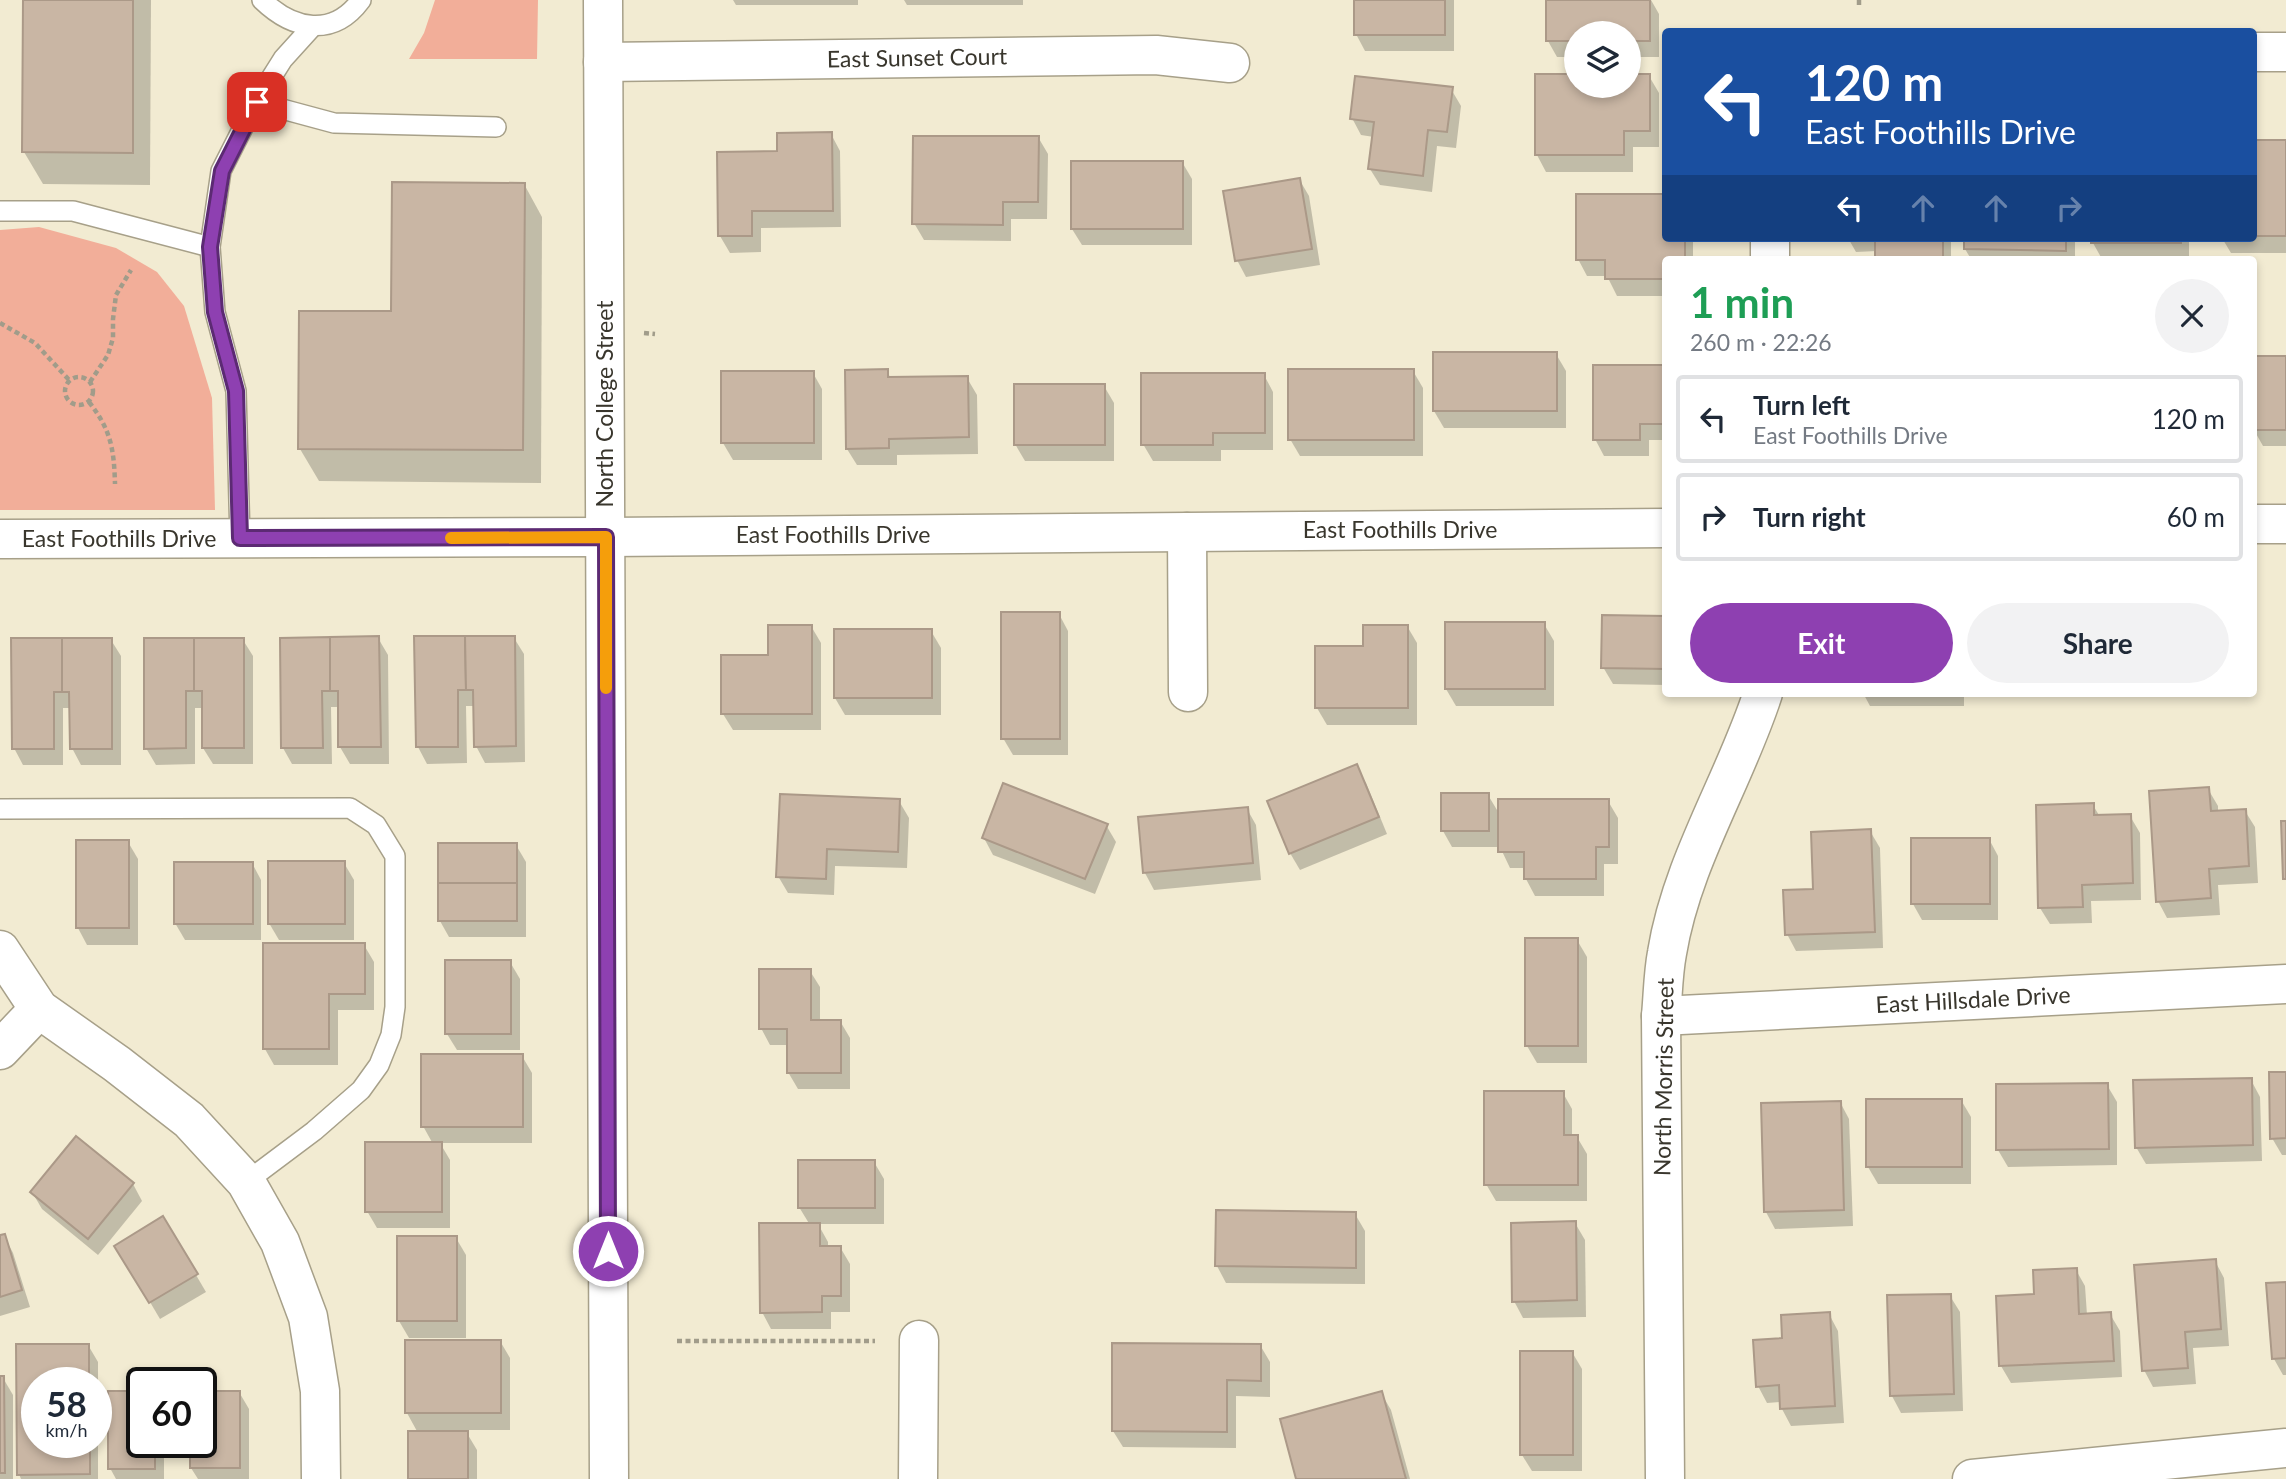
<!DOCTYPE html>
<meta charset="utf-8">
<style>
:root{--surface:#fff;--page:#f2f2f3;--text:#1f2937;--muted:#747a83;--line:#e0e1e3;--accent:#8e40b1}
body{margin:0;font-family:Lato,sans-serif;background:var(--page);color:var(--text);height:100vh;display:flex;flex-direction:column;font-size:26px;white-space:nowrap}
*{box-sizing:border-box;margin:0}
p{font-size:23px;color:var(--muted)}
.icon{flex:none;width:38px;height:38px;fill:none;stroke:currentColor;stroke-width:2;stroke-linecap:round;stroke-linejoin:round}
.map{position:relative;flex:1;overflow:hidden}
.drawer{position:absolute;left:1662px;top:256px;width:595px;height:441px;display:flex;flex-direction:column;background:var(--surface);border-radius:7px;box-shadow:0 4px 10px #0003}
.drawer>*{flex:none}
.guide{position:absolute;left:1662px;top:28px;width:595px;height:214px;border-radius:7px;box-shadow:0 4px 10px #0003;background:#1a4fa0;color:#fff;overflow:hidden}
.buttons{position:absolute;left:1564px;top:21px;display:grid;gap:14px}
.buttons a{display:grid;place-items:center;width:77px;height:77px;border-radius:50%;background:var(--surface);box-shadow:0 4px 10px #0003;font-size:35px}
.speed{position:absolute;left:21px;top:1367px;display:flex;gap:14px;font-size:35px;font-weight:700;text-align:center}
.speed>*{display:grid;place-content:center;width:91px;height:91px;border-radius:50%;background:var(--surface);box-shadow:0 4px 10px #0003;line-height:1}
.speed small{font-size:18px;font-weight:400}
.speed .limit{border:4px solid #111;border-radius:10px;background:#fff;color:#111}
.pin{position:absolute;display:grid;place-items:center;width:60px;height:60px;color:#fff;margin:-30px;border-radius:14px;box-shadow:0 4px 10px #0006}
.me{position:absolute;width:77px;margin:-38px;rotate:0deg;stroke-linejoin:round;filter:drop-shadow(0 0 5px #0008)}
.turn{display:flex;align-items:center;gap:24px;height:147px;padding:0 28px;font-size:32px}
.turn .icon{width:91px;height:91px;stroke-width:2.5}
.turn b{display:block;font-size:49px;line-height:60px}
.lanes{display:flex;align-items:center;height:66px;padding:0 28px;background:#0003;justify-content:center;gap:35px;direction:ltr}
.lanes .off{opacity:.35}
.round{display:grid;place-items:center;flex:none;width:74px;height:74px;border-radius:37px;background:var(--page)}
.overview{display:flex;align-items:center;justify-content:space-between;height:119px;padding:0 28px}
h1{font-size:42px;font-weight:700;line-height:52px;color:#1e9e55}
.button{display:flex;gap:14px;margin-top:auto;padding:14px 28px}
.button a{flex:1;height:80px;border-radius:42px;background:var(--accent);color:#fff;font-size:28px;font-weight:700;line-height:80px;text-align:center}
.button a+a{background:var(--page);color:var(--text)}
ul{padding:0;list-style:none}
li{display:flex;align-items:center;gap:21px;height:88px;margin:0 14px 10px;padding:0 14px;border:4px solid var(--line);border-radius:7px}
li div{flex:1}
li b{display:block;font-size:26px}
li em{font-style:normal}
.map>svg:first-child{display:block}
</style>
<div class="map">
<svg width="2286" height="1479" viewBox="0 0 2286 1479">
<rect width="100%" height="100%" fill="#f2ebd2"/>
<!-- green -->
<g fill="#f2ae99">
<polygon points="435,0 538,0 537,59 409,59 424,33"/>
<polygon points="39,227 116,248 157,272 184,306 212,398 215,510 0,510 0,230"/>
</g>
<!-- shadow -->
<g fill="#0003" fill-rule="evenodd">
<polygon points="25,0 151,0 150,185 43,184 24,152"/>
<polygon points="733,0 858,0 858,5 736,5"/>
<polygon points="904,0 1023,0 1023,5 907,5"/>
<polygon points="1356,0 1454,0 1454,51 1365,51 1356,34"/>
<polygon points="1548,0 1651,0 1659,14 1659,57 1629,57 1629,33 1577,33 1577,57 1557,57 1548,41"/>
<polygon points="1649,76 1659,93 1659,147 1633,147 1633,172 1546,172 1537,155 1577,86 1629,86"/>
<polygon points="1451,89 1461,106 1456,148 1437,146 1432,192 1380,185 1370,169 1374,137 1361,135 1352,118"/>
<polygon points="831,134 840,151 841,227 761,228 761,252 730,253 720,236 779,153"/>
<polygon points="1038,137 1048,154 1047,219 1011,219 1011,241 924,240 914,223"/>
<polygon points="2254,142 2286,142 2286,253 2231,253 2222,238 2254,238"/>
<polygon points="1182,162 1192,179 1192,245 1082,245 1072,229"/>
<polygon points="1299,179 1309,196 1320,265 1246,277 1237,260"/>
<polygon points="524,184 542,217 541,483 319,481 300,449 393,313"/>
<polygon points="1666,196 1666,238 1693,238 1693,259 1666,259 1666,296 1617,296 1607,276 1587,276 1578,259"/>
<polygon points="1848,238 1951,238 1951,259 1877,259 1877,251 1856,252"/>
<polygon points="1966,238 2075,238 2075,259 1971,259 1965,249"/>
<polygon points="2093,238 2189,238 2189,259 2102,259 2093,243"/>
<polygon points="1556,354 1566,371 1566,428 1444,428 1434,411"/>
<polygon points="2254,357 2286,357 2286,446 2263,446 2254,430"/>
<polygon points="1666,367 1666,440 1649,440 1649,456 1604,456 1595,439"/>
<polygon points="887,371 891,379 967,378 977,395 978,454 897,455 897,465 857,465 847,449"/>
<polygon points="1413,371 1423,388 1423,456 1300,456 1290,439"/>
<polygon points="813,373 822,389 822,460 733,460 723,443"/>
<polygon points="1264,375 1273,392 1273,450 1221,450 1221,461 1153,461 1143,444"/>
<polygon points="1104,386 1114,403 1114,461 1025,461 1015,444"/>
<polygon points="1059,614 1068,631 1068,755 1013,755 1003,738"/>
<polygon points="1666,618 1666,685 1613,684 1603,667"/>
<polygon points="1544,624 1554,641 1554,706 1456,706 1446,689"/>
<polygon points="811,626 821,643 821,730 733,730 723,714 770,657"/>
<polygon points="1407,626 1417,643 1417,725 1327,725 1317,708 1365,648"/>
<polygon points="835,631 931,631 941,648 941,715 845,715 835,698"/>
<polygon points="378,638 388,655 389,764 350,764 340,747 340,707 331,707 332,764 292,764 283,748 281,640"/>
<polygon points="416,638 514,638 524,654 525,762 485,763 476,746 475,706 466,706 467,763 427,764 418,747"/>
<polygon points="13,640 111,640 121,656 121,765 81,765 72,748 71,708 63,708 63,765 23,765 14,748"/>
<polygon points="145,640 243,640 253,656 253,764 213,764 203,748 203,708 195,708 195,764 156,765 146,748"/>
<polygon points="1863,693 1964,693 1964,706 1870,706"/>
<polygon points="1356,767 1366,783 1387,834 1300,870 1290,853"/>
<polygon points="2208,789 2218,806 2218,812 2245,811 2255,827 2258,883 2218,885 2220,915 2167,918 2158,901"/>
<polygon points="1488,795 1500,815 1608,801 1618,818 1618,864 1604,864 1604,896 1535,896 1526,879 1526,868 1510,868 1500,847 1452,847 1443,831"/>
<polygon points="899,801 909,818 907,868 835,866 834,895 788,893 778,876"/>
<polygon points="2093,805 2100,817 2130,816 2140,833 2141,900 2091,901 2092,923 2050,924 2040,908"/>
<polygon points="1247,809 1256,825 1261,880 1154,890 1145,873 1139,818"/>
<polygon points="1106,825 1116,842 1095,894 993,855 984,838"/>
<polygon points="1870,831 1880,848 1883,948 1796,951 1787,934 1815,891"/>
<polygon points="1989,839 1998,856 1998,920 1922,920 1913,904"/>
<polygon points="128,842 138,859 138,945 87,945 78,928"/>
<polygon points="516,845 526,862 526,937 449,937 440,921"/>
<polygon points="252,863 261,880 261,940 185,940 175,923"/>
<polygon points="344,863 354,880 354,940 279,940 269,923"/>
<polygon points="1527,940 1577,940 1587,957 1587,1063 1537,1063 1527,1046"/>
<polygon points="364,945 374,962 374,1010 338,1010 338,1065 274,1065 265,1049"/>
<polygon points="510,962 520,979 520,1050 457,1050 447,1034"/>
<polygon points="810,971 820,987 820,1021 840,1021 850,1038 850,1089 798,1089 788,1072 788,1045 770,1045 761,1028"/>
<polygon points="522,1056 532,1073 532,1143 440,1143 450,1160 450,1228 377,1228 367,1211 433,1144 423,1126"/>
<polygon points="2286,1073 2286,1155 2282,1155 2272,1138"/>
<polygon points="2251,1080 2260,1097 2262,1161 2146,1164 2136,1147"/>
<polygon points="2107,1085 2117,1102 2117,1165 2008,1167 1998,1150"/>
<polygon points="1563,1093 1572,1109 1572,1137 1577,1137 1587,1154 1587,1201 1496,1201 1486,1184"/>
<polygon points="1961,1100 1971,1117 1971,1184 1878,1184 1868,1167"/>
<polygon points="1840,1102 1849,1119 1853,1226 1775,1229 1766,1212"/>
<polygon points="874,1162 884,1179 884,1224 818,1224 828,1242 828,1248 840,1247 850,1264 850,1312 831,1312 831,1329 771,1329 762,1312 810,1225 799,1207"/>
<polygon points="133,1184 142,1201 98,1255 42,1209 32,1192"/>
<polygon points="1218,1212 1355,1214 1365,1231 1365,1284 1226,1283 1217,1266"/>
<polygon points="163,1219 206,1292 160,1319 117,1246"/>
<polygon points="1575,1223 1585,1240 1586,1317 1523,1318 1514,1301"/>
<polygon points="4,1236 13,1253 30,1307 0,1316 0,1237"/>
<polygon points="456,1238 466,1255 466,1338 409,1338 399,1321"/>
<polygon points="2215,1261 2224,1278 2229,1346 2193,1348 2196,1384 2153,1387 2144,1370"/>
<polygon points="2076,1270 2085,1286 2087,1315 2110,1314 2120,1331 2122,1377 2011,1383 2001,1366 2036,1296"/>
<polygon points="2286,1284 2286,1375 2283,1375 2274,1359"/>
<polygon points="1950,1296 1960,1312 1963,1411 1901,1413 1892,1396"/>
<polygon points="1829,1314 1838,1331 1844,1423 1791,1426 1782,1409 1781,1402 1767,1403 1758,1386 1784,1339"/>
<polygon points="500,1341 510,1358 510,1430 465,1430 477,1450 477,1479 410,1479 418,1433 407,1413"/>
<path d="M88,1345L98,1362V1479H21L19,1474L18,1346ZM37,1382H96V1442H37Z"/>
<polygon points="1260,1345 1270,1362 1270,1397 1236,1396 1236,1448 1123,1447 1113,1431"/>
<polygon points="1572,1352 1582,1369 1582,1471 1532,1471 1522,1455"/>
<polygon points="0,1378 3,1378 13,1395 13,1479 0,1479"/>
<polygon points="239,1392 249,1409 249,1479 198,1479 191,1468 191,1442 201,1442"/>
<polygon points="1381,1393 1391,1410 1410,1479 1298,1479"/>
<polygon points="142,1442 164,1442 164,1479 116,1479 110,1468"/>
</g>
<!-- building -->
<g fill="#c9b6a4" stroke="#ab9988" stroke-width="2">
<polygon points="23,0 133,0 133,153 22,152"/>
<rect x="1354" y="0" width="91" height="35"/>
<polygon points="1546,0 1650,0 1650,41 1629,41 1629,33 1577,33 1577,41 1546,41"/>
<polygon points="1535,74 1577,74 1577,86 1629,86 1629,74 1650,74 1650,131 1624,131 1624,155 1535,155"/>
<polygon points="1355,76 1453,87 1447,132 1428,130 1423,176 1368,169 1374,122 1350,119"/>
<polygon points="832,132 833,211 752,211 752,236 718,236 717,152 777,151 777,133"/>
<polygon points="913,136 1039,136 1038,202 1003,202 1003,225 912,224"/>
<rect x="2254" y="140" width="32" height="96"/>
<rect x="1071" y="161" width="112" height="68"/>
<polygon points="1300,178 1312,249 1235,261 1223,191"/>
<polygon points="392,182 525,183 523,450 298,449 299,311 391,311"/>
<polygon points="1576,194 1666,194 1666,238 1685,238 1685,259 1666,259 1666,279 1605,279 1605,260 1576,260"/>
<rect x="1875" y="238" width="68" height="21"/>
<polygon points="1964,238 2066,238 2066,251 1964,249"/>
<rect x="2091" y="238" width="90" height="5"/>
<rect x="1433" y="352" width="124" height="59"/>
<rect x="2254" y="356" width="32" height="74"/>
<polygon points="1593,365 1666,365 1666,424 1640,424 1640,440 1593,440"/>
<polygon points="888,369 888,377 968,376 969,437 889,439 889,448 846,449 845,370"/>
<rect x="1288" y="369" width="126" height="71"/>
<rect x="721" y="371" width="93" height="72"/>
<polygon points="1141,373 1265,373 1265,433 1213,433 1213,445 1141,445"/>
<rect x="1014" y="384" width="91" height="61"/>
<rect x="1001" y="612" width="59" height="127"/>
<polygon points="1602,615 1666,616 1666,669 1601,668"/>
<rect x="1445" y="622" width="100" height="67"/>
<polygon points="768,625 812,625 812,714 721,714 721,655 768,655"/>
<polygon points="1363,625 1408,625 1408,708 1315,708 1315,646 1363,646"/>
<rect x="834" y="629" width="98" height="69"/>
<polygon points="379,636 381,747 338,747 338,691 330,691 330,637"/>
<polygon points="414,636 465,636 466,690 458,690 458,747 416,747"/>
<polygon points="465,636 515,636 516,746 474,747 473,690 466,690"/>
<polygon points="330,637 330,691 322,691 323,748 281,748 280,638"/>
<polygon points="11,638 62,638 62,692 54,692 54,749 12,749"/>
<polygon points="62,638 112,638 112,749 70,749 69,692 62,692"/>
<polygon points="144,638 194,638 194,691 186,691 186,748 144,749"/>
<polygon points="194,638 244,638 244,748 202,748 202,691 194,691"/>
<polygon points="1357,764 1379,817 1289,854 1267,801"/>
<polygon points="1003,783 1108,824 1085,879 982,838"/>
<polygon points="2209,787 2211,811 2246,809 2249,866 2209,869 2211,898 2156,902 2149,791"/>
<rect x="1441" y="793" width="48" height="38"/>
<polygon points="780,794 900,799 898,852 827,849 826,879 776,877"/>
<polygon points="1498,799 1609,799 1609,847 1596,847 1596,879 1524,879 1524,852 1498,852"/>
<polygon points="2094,803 2094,815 2131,814 2133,883 2082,885 2083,907 2038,908 2036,805"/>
<polygon points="1248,807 1253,863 1143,873 1138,817"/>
<polygon points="2281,821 2286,821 2286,879 2283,879"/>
<polygon points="1871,829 1875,932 1785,935 1783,890 1813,889 1811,832"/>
<rect x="1911" y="838" width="79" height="66"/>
<rect x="76" y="840" width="53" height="88"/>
<rect x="438" y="843" width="79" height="40"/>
<rect x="268" y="861" width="77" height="63"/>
<rect x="174" y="862" width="79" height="62"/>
<rect x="438" y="883" width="79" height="38"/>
<rect x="1525" y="938" width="53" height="108"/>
<polygon points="263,943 365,943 365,994 329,994 329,1049 263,1049"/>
<rect x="445" y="960" width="66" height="74"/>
<polygon points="759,969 811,969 811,1020 841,1020 841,1073 787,1073 787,1029 759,1029"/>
<rect x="421" y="1054" width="102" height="73"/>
<polygon points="2269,1072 2286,1072 2286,1138 2270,1139"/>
<polygon points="2252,1078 2253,1145 2135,1148 2133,1080"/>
<polygon points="2108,1083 2109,1149 1996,1150 1996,1084"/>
<polygon points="1484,1091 1564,1091 1564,1135 1578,1135 1578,1185 1484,1185"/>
<rect x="1866" y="1099" width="96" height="68"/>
<polygon points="1841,1101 1844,1210 1764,1212 1761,1103"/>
<polygon points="76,1136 134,1183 88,1239 30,1192"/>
<rect x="365" y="1142" width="77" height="70"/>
<rect x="798" y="1160" width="77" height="48"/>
<polygon points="1216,1210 1356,1212 1356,1268 1215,1266"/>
<polygon points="163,1216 198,1274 149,1303 114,1246"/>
<polygon points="1576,1221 1577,1300 1512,1302 1511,1223"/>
<polygon points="759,1223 820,1223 820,1246 841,1246 841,1296 822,1296 822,1312 760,1313"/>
<polygon points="5,1234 22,1290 0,1297 0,1235"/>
<rect x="397" y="1236" width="60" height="85"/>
<polygon points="2216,1259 2221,1329 2185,1332 2188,1368 2142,1371 2134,1265"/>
<polygon points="2077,1268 2079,1314 2111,1312 2114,1361 1999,1366 1996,1296 2034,1294 2033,1270"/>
<polygon points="2286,1282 2286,1358 2272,1359 2266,1283"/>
<polygon points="1951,1294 1954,1394 1890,1396 1887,1295"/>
<polygon points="1830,1312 1835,1406 1780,1409 1779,1385 1756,1387 1753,1340 1782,1338 1781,1315"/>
<rect x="405" y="1340" width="96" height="73"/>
<polygon points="1112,1343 1261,1344 1261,1381 1227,1380 1227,1432 1112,1431"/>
<polygon points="16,1344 89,1344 89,1382 37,1382 37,1442 90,1442 90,1474 17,1475"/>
<rect x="1520" y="1351" width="53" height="104"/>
<polygon points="0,1376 4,1376 5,1473 0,1473"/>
<polygon points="108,1391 142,1391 142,1442 155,1442 155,1469 108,1469"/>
<polygon points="201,1391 240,1391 240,1468 190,1468 190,1442 201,1442"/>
<polygon points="1382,1391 1406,1479 1296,1479 1280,1419"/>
<rect x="408" y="1431" width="60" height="48"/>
</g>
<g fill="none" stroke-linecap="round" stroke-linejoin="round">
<!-- service casing -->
<g stroke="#a7a089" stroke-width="22">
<g id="service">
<path d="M262,0C293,30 333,38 361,0"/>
<polyline points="256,102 283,59 312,27"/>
<polyline points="0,211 73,211 210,247"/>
<polyline points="240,539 236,391 215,312 210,247 221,171 256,102 334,123 496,127"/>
<polyline points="0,809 350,808 376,825 395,856 395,1007 391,1035 379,1065 361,1090 314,1131 246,1182"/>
</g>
</g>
<!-- minor casing -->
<g stroke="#a7a089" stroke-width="41">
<g id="minor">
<polyline points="2254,52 2286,52"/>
<polyline points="603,62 1156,55 1230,63"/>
<polyline points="1770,238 1770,259"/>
<polyline points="1187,532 1188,692"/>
<polyline points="0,950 39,1009 117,1064 189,1120 246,1182 280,1242 308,1317 320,1391 321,1479"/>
<polyline points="1661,1016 2286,984"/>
<polyline points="0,1050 39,1009"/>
<polyline points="918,1479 919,1340"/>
<path d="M1665,1479L1661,1016C1663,995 1663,974 1667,953C1682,861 1735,780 1763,693"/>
<polyline points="1972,1479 2286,1448"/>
</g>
</g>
<!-- tertiary casing -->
<g stroke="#a7a089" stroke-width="41">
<g id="tertiary">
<polyline points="2254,524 2286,524"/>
<polyline points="0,539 606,537 1666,528"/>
</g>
</g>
<!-- primary casing -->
<g stroke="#a7a089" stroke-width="41">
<polyline id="primary" points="603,0 609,1479"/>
</g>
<!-- path -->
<g stroke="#a19c8a" stroke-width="4.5" stroke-dasharray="5 3.5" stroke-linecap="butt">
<polyline points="1859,0 1859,7"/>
<polyline points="0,323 35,343 70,381"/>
<polyline points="644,333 655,334"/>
<circle cx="79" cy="391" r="14"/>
<polyline points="90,382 108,355 113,338 113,319 116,295 131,270"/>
<path d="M89,402C111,430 114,449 115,484"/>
<polyline points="677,1341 875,1341"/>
</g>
<!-- service -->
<use href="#service" stroke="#fff" stroke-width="19"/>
<!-- minor -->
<use href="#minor" stroke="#fff" stroke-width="38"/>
<!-- tertiary -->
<use href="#tertiary" stroke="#fff" stroke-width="38"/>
<!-- primary -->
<use href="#primary" stroke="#fff" stroke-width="38"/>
</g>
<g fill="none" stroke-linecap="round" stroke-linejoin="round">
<!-- route casing -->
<g stroke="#5c2a73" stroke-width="18">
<polyline id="route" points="257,102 222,171 210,247 215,312 236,391 240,538 606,537 608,1251"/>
</g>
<!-- route -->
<use href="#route" stroke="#8e40b1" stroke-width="12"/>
<!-- slow -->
<polyline stroke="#f59e0b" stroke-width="12" points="451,538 606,537 606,688"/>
</g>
<g text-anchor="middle" stroke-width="5" stroke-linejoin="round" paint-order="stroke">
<!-- street labels -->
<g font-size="23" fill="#39362d" stroke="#fff">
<text transform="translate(917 58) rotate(-1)" y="8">East Sunset Court</text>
<text transform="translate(605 404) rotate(-90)" y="8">North College Street</text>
<text x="1400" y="538">East Foothills Drive</text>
<text x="833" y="543">East Foothills Drive</text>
<text x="119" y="547">East Foothills Drive</text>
<text transform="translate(1973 1000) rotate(-3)" y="8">East Hillsdale Drive</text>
<text transform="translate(1664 1077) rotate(-89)" y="8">North Morris Street</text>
</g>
</g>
</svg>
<div class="buttons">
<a><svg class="icon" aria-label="layers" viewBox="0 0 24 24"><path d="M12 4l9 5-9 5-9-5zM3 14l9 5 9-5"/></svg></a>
</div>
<div class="speed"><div>58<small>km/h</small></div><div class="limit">60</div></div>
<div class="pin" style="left:257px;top:102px;background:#d93025"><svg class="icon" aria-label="arrive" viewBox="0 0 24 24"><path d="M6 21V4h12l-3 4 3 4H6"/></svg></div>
<svg class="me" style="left:608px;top:1251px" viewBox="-20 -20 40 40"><circle r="17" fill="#8e40b1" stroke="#fff" stroke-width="3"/><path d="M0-11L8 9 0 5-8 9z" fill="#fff"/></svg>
<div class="guide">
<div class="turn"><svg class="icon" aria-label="left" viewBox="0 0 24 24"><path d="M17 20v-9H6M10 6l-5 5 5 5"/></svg><div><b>120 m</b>East Foothills Drive</div></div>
<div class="lanes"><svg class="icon" aria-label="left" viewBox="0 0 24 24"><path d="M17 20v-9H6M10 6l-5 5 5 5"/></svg><svg class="icon off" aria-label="ahead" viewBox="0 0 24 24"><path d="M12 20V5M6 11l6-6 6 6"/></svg><svg class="icon off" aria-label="ahead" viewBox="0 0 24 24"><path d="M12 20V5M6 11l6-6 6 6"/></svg><svg class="icon off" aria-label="right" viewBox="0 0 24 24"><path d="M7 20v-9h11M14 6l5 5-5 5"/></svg></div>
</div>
<section class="drawer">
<div class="overview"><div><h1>1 min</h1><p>260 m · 22:26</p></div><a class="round"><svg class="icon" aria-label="close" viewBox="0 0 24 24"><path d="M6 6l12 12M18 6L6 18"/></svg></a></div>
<ul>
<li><svg class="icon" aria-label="left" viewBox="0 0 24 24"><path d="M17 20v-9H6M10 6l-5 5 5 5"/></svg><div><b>Turn left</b><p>East Foothills Drive</p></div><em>120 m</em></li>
<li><svg class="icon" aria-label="right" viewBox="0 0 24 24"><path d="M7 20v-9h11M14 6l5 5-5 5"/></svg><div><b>Turn right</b></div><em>60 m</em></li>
</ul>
<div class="button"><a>Exit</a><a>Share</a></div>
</section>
</div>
